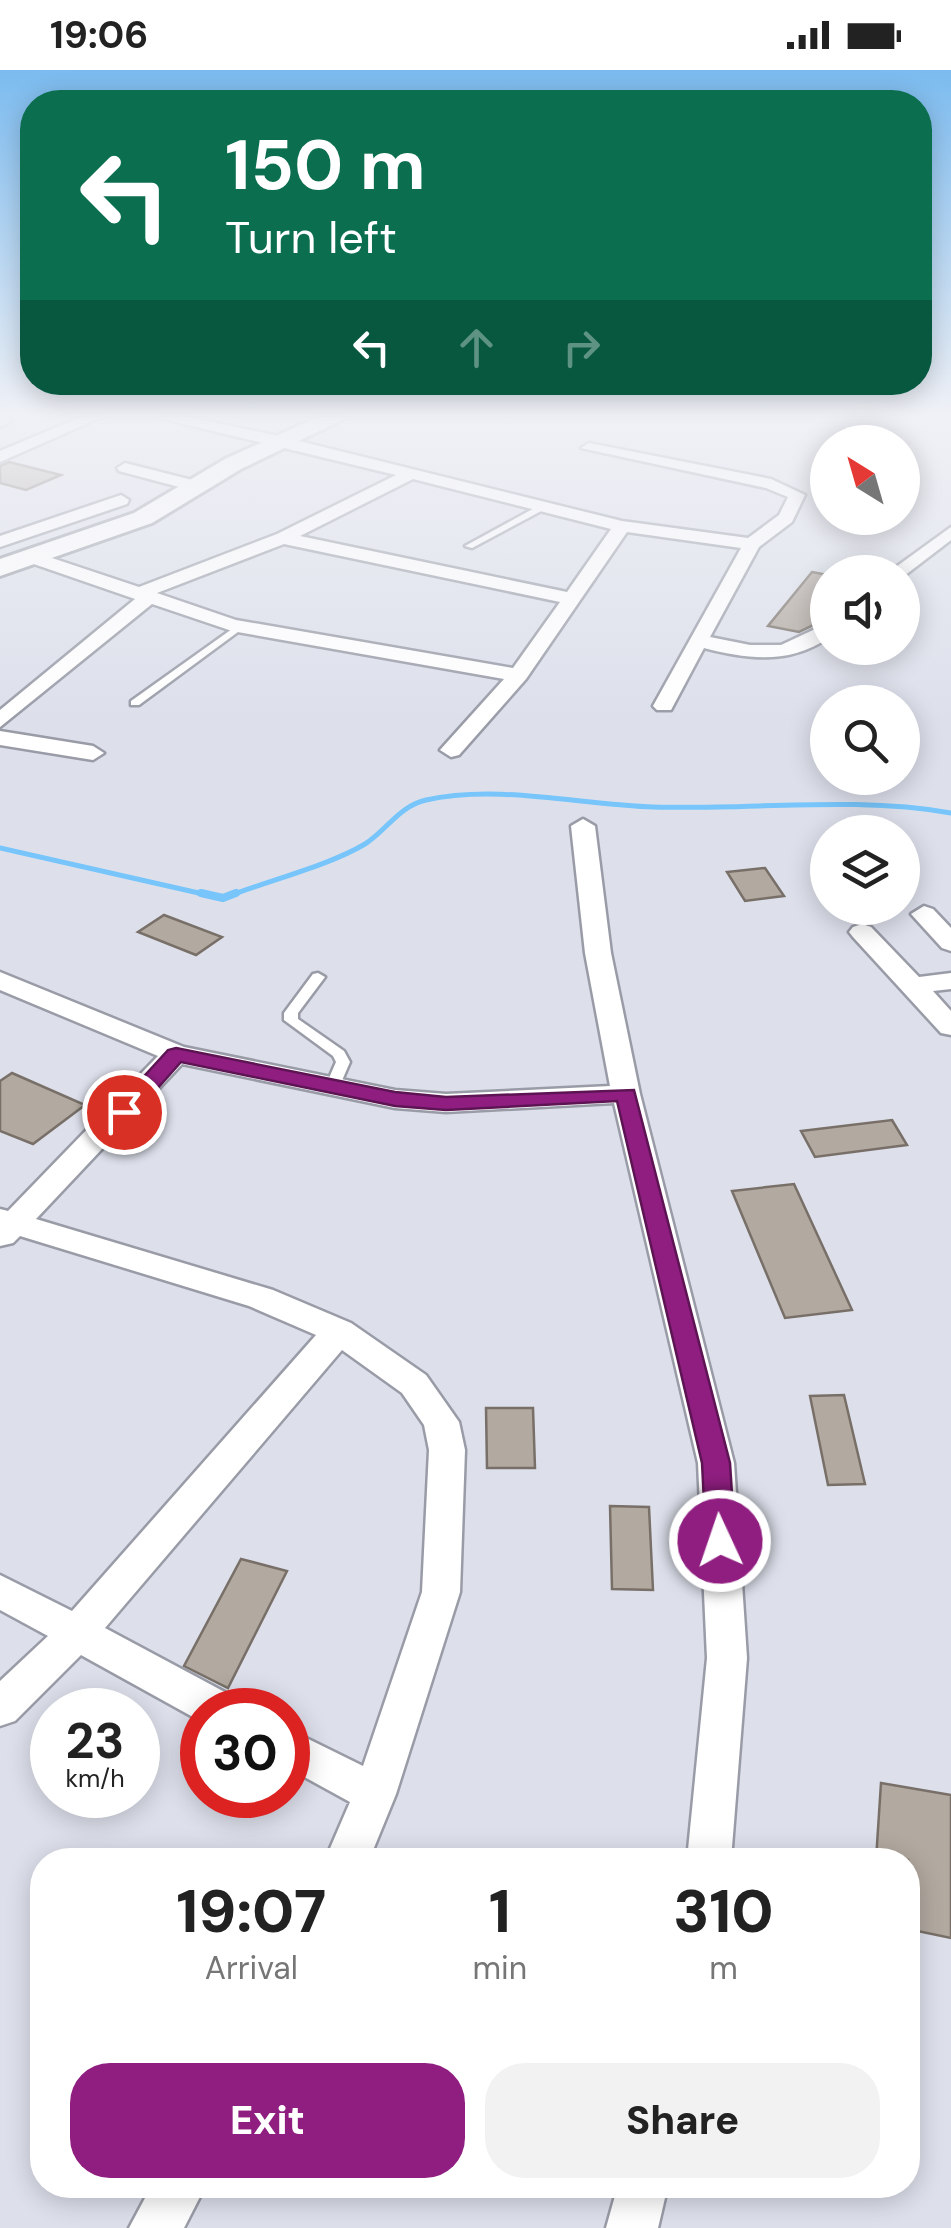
<!DOCTYPE html>
<style>
:root{--surface:#fff;--page:#f2f2f2;--text:#222;--muted:#767676;--accent:#8f1e80}
body{margin:0;font-family:"DM Sans",sans-serif;background:var(--page);color:var(--text);height:100vh;display:flex;flex-direction:column;font-size:38px;white-space:nowrap}
*{box-sizing:border-box;margin:0}
p{font-size:32px;color:var(--muted)}
.icon{flex:none;width:55px;height:55px;fill:none;stroke:currentColor;stroke-width:2;stroke-linecap:round;stroke-linejoin:round}
.map{position:relative;flex:1;overflow:hidden}
.details{position:absolute;left:30px;top:1778px;width:890px;height:350px;display:flex;flex-direction:column;background:var(--surface);border-radius:40px;box-shadow:0 5px 25px #0003}
.details>*{flex:none}
.top-card{position:absolute;left:20px;top:20px;width:912px;height:305px;border-radius:40px;box-shadow:0 5px 25px #0003;background:#0b6e4f;color:#fff;overflow:hidden}
.needle{width:65px;rotate:323deg}
.controls{position:absolute;left:810px;top:355px;display:grid;gap:20px}
.controls a{display:grid;place-items:center;width:110px;height:110px;border-radius:50%;background:var(--surface);box-shadow:0 5px 25px #0003;font-size:50px}
.speed{position:absolute;left:30px;top:1618px;display:flex;gap:20px;font-size:50px;font-weight:700;text-align:center}
.speed>*{display:grid;place-content:center;width:130px;height:130px;border-radius:50%;background:var(--surface);box-shadow:0 5px 25px #0003;line-height:1}
.speed small{font-size:25px;font-weight:400}
.speed .limit{border:15px solid #d22;background:#fff;color:#111}
.pin{position:absolute;display:grid;place-items:center;width:85px;height:85px;color:#fff;margin:-42px;border:5px solid #fff;border-radius:50%;box-shadow:0 2px 10px #0007}
.me{position:absolute;width:110px;margin:-55px;rotate:357deg;stroke-linejoin:round;filter:drop-shadow(0 0 8px #0008)}
.turn{display:flex;align-items:center;gap:35px;height:210px;padding:0 40px;font-size:45px}
.turn .icon{width:130px;height:130px;stroke-width:2.5}
.turn b{display:block;font-size:70px;line-height:85px}
.lanes{display:flex;align-items:center;height:95px;padding:0 40px;background:#0003;justify-content:center;gap:50px;direction:ltr}
.lanes .off{opacity:.35}
.eta{display:flex;justify-content:space-evenly;align-items:center;height:170px;text-align:center}
.eta b{font-size:60px;font-weight:800;line-height:70px}
.action{display:flex;gap:20px;margin-top:auto;padding:20px 40px}
.action a{flex:1;height:115px;border-radius:40px;background:var(--accent);color:#fff;font-size:40px;font-weight:800;line-height:115px;text-align:center}
.action a+a{background:var(--page);color:var(--text)}
.status{display:flex;justify-content:space-between;align-items:center;height:70px;padding:0 50px;background:var(--surface);direction:ltr}
.status svg{height:28px;fill:currentColor}
.map>svg:first-child{display:block}
</style>
<div class="status"><b>19:06</b><svg viewBox="0 0 49 12"><path d="M0 12V9h3v3zM5 12V6h3v6zM10 12V3h3v9zM15 12V0h3v12zM26 1h20v11H26zM47 4h2v5h-2z"/></svg></div>
<div class="map">
<svg width="951" height="2158" viewBox="0 0 951 2158">
<rect width="100%" height="100%" fill="#dde0eb"/>
<g fill="none" stroke-linecap="round" stroke-linejoin="round">
<!-- stream-far1 -->
<g stroke="#77c5fa" stroke-width="5">
<polyline points="0,778 212,826"/>
<path d="M229,826C270,810 328,796 365,774C386,761 399,736 426,730C498,714 581,735 654,737C753,740 854,726 951,743"/>
</g>
<!-- stream -->
<polyline stroke="#77c5fa" stroke-width="8" points="201,823 223,828 236,823"/>
</g>
<!-- building -->
<g fill="#b2a9a0" stroke="#787068" stroke-width="2.5">
<polygon points="9,392 61,405 26,420 0,413 0,396"/>
<polygon points="812,502 828,505 828,548 799,562 768,556"/>
<polygon points="765,798 784,826 745,831 727,802"/>
<polygon points="164,845 222,867 196,885 138,862"/>
<polygon points="12,1003 85,1035 33,1074 0,1061 0,1011"/>
<polygon points="892,1050 907,1075 815,1087 801,1061"/>
<polygon points="794,1114 852,1240 785,1248 732,1121"/>
<polygon points="844,1325 865,1414 828,1415 810,1326"/>
<polygon points="486,1338 533,1338 535,1398 487,1398"/>
<polygon points="610,1436 649,1437 653,1520 612,1519"/>
<polygon points="241,1489 287,1501 228,1618 184,1596"/>
<polygon points="881,1713 951,1725 951,1868 908,1859 908,1790 876,1790"/>
</g>
<g fill="none" stroke-linecap="round" stroke-linejoin="round">
<!-- lane casing -->
<g stroke="#999ca7" stroke-width="5">
<g id="lane">
<polygon points="540,435 543,436 543,440 472,478 465,476"/>
<polygon points="239,554 242,555 242,559 139,635 131,635 131,631"/>
<polygon points="318,903 325,907 298,943 298,949 344,981 350,992 340,1015 333,1019 326,1015 336,992 333,986 284,950 284,943 313,904"/>
</g>
</g>
<!-- street casing -->
<g stroke="#999ca7" stroke-width="5">
<g id="street">
<polygon points="0,347 8,348 11,351 0,357"/>
<polygon points="81,347 102,347 0,392 0,381"/>
<path d="M155,347H187L279,366L622,451L748,468L779,445L788,427L766,418L581,378L589,373L771,409L805,425L792,452L759,477L710,567L750,575H781L828,553V568C789,595 747,589 704,578L671,640H657L653,636L741,478L627,462L526,609L459,685L451,687L440,680L504,609L232,561L152,534L0,657V640L135,529L25,491V483H37L139,517L277,464L396,405ZM413,409L611,459L567,522L300,466ZM284,474L560,532L513,598L236,550L157,523Z"/>
<polygon points="125,393 204,413 206,417 198,422 119,401 117,398"/>
<polygon points="121,425 129,430 127,434 0,477 0,466"/>
<polygon points="951,457 951,470 904,506 889,502"/>
<polygon points="0,661 93,676 104,683 93,690 0,675"/>
<polygon points="583,749 595,756 611,883 640,1024 734,1393 747,1588 731,1790 687,1790 707,1588 698,1393 614,1033 446,1042 395,1038 182,994 36,1149 273,1220 351,1253 426,1305 459,1352 465,1380 460,1522 396,1724 369,1790 325,1790 350,1732 288,1698 288,1659 363,1696 422,1522 429,1380 424,1355 402,1323 342,1280 105,1558 234,1627 240,1640 202,1640 202,1652 81,1585 15,1651 0,1656 0,1611 48,1566 0,1540 0,1505 72,1541 316,1265 249,1236 20,1166 13,1173 0,1176 0,1139 8,1141 158,986 0,920 0,902 184,977 395,1020 446,1024 610,1016 585,883 571,756"/>
<polygon points="924,836 933,839 951,858 951,881 942,878 911,844"/>
<polygon points="862,854 871,857 919,907 951,903 951,919 933,921 951,941 951,965 941,963 853,867 849,862 853,857"/>
<polygon points="152,2115 206,2115 184,2158 129,2158"/>
<polygon points="618,2115 668,2115 658,2158 606,2158"/>
</g>
</g>
<!-- secondary casing -->
<g stroke="#999ca7" stroke-width="6">
<polygon id="secondary" points="318,347 348,347 241,399 152,453 0,506 0,489 134,443 225,389"/>
</g>
<!-- lane -->
<use href="#lane" fill="#fff" fill-rule="evenodd"/>
<!-- street -->
<use href="#street" fill="#fff" fill-rule="evenodd"/>
<!-- secondary -->
<use href="#secondary" fill="#fff" fill-rule="evenodd"/>
</g>
<!-- sky -->
<linearGradient id="sky" x2="0" y2="1"><stop stop-color="#7bbbef"/><stop offset="0.53" stop-color="#f0f1f6"/><stop offset="1" stop-color="#f0f1f6" stop-opacity="0"/></linearGradient>
<rect width="951" height="650" fill="url(#sky)"/>
<!-- route -->
<polygon fill="#8f1e80" stroke="#5d1453" stroke-width="2.5" points="176,978 395,1022 446,1027 634,1020 730,1393 735,1471 731,1479 710,1479 706,1471 702,1393 617,1031 446,1040 395,1036 181,992 132,1047 116,1047 116,1037 168,980"/>
</svg>
<div class="controls">
<a><svg class="needle" viewBox="-14 -14 28 28"><path d="M0-13l5 13h-10z" fill="#e53935"/><path d="M0 13l5-13h-10z" fill="#767676"/></svg></a>
<a><svg class="icon" aria-label="sound" viewBox="0 0 24 24"><path d="M4 9h4l5-4v14l-5-4H4zM17 9q2 3 0 6"/></svg></a>
<a><svg class="icon" aria-label="search" viewBox="0 0 24 24"><circle cx="10" cy="10" r="6"/><path d="M15 15l6 6"/></svg></a>
<a><svg class="icon" aria-label="layers" viewBox="0 0 24 24"><path d="M12 4l9 5-9 5-9-5zM3 14l9 5 9-5"/></svg></a>
</div>
<div class="speed"><div>23<small>km/h</small></div><div class="limit">30</div></div>
<div class="pin" style="left:124px;top:1042px;background:#d93025"><svg class="icon" aria-label="arrive" viewBox="0 0 24 24"><path d="M6 21V4h12l-3 4 3 4H6"/></svg></div>
<svg class="me" style="left:720px;top:1471px" viewBox="-20 -20 40 40"><circle r="17" fill="#8f1e80" stroke="#fff" stroke-width="3"/><path d="M0-11L8 9 0 5-8 9z" fill="#fff"/></svg>
<div class="top-card">
<div class="turn"><svg class="icon" aria-label="left" viewBox="0 0 24 24"><path d="M17 20v-9H6M10 6l-5 5 5 5"/></svg><div><b>150 m</b>Turn left</div></div>
<div class="lanes"><svg class="icon" aria-label="left" viewBox="0 0 24 24"><path d="M17 20v-9H6M10 6l-5 5 5 5"/></svg><svg class="icon off" aria-label="ahead" viewBox="0 0 24 24"><path d="M12 20V5M6 11l6-6 6 6"/></svg><svg class="icon off" aria-label="right" viewBox="0 0 24 24"><path d="M7 20v-9h11M14 6l5 5-5 5"/></svg></div>
</div>
<section class="details">
<div class="eta">
<div><b>19:07</b><p>Arrival</p></div>
<div><b>1</b><p>min</p></div>
<div><b>310</b><p>m</p></div>
</div>
<div class="action"><a>Exit</a><a>Share</a></div>
</section>
</div>
